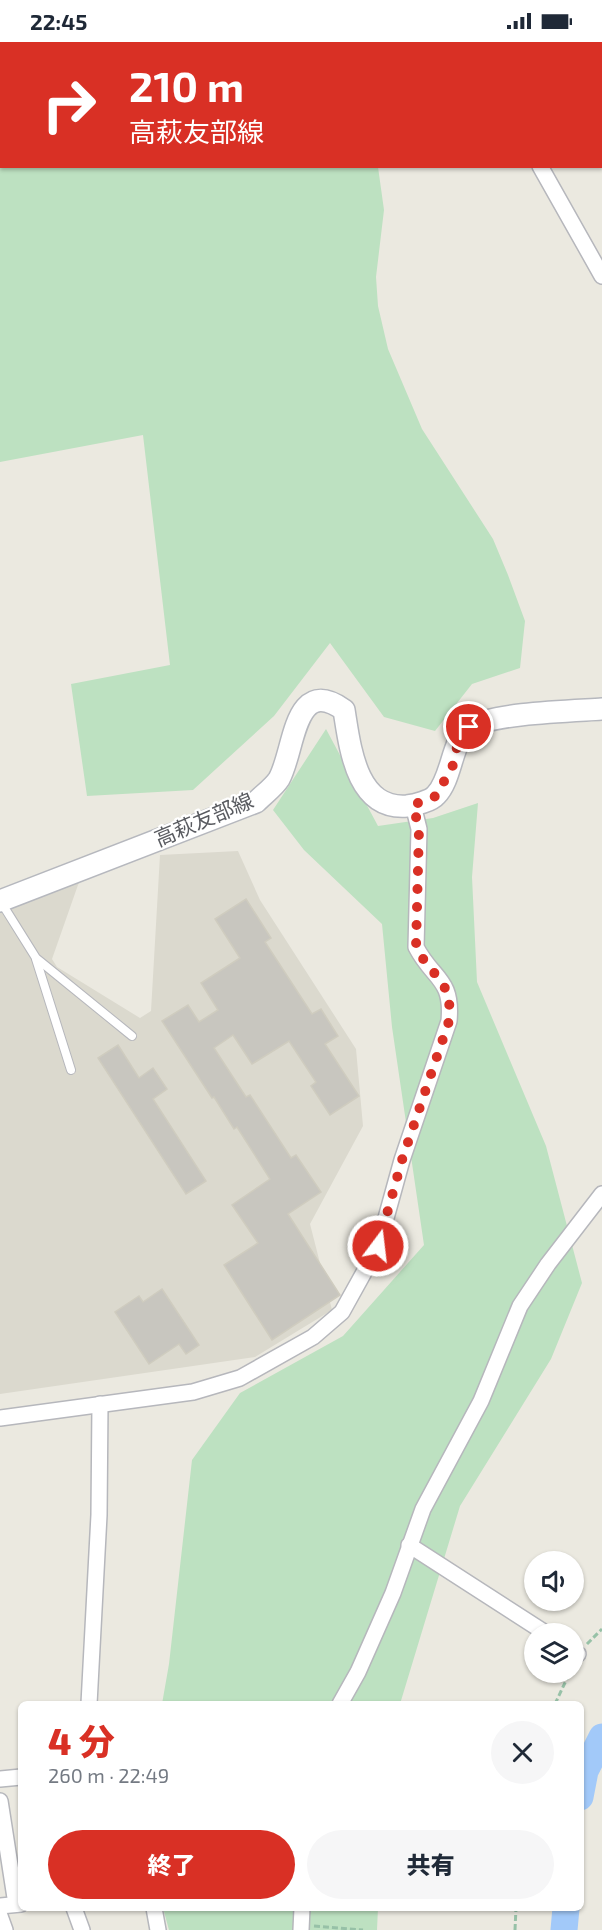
<!DOCTYPE html>
<html lang="ja">
<meta charset="utf-8">
<style>
:root{--surface:#fff;--page:#f6f6f7;--text:#1f2937;--muted:#747a83;--accent:#d93025}
body{margin:0;font-family:"Exo 2","Noto Sans JP",sans-serif;background:var(--page);color:var(--text);height:100vh;display:flex;flex-direction:column;font-size:22px;white-space:nowrap}
*{box-sizing:border-box;margin:0}
p{font-size:20px;color:var(--muted)}
.icon{flex:none;width:33px;height:33px;fill:none;stroke:currentColor;stroke-width:2;stroke-linecap:round;stroke-linejoin:round}
.map{position:relative;flex:1;overflow:hidden}
.side{position:absolute;left:18px;top:1659px;width:566px;height:210px;display:flex;flex-direction:column;background:var(--surface);border-radius:9px;box-shadow:0 2px 4px #0004}
.side>*{flex:none}
.banner{position:absolute;left:0px;top:0px;width:603px;height:126px;box-shadow:0 2px 4px #0004;background:#d93025;color:#fff;overflow:hidden}
.controls{position:absolute;left:524px;top:1509px;display:grid;gap:12px}
.controls a{display:grid;place-items:center;width:60px;height:60px;border-radius:50%;background:var(--surface);box-shadow:0 2px 4px #0004;font-size:30px}
.pin{position:absolute;display:grid;place-items:center;width:51px;height:51px;color:#fff;margin:-26px;border:3px solid #fff;border-radius:50%;box-shadow:0 2px 6px #0007}
.me{position:absolute;width:66px;margin:-33px;rotate:15deg;stroke-linejoin:round;filter:drop-shadow(0 0 4px #0008)}
.turn{display:flex;align-items:center;gap:21px;height:126px;padding:0 30px;font-size:27px}
.turn .icon{width:78px;height:78px;stroke-width:2.5}
.turn b{display:block;font-size:42px;line-height:51px}
.round{display:grid;place-items:center;flex:none;width:63px;height:63px;border-radius:32px;background:var(--page)}
.summary{display:flex;align-items:center;justify-content:space-between;height:102px;padding:0 30px}
h1{font-size:36px;font-weight:800;line-height:45px;color:var(--accent)}
.action{display:flex;gap:12px;margin-top:auto;padding:12px 30px}
.action a{flex:1;height:69px;border-radius:36px;background:var(--accent);color:#fff;font-size:24px;font-weight:800;line-height:69px;text-align:center}
.action a+a{background:var(--page);color:var(--text)}
.status{display:flex;justify-content:space-between;align-items:center;height:42px;padding:0 30px;background:var(--surface);direction:ltr}
.status svg{height:16px;fill:currentColor}
.map>svg:first-child{display:block}
</style>
<div class="status"><b>22:45</b><svg viewBox="0 0 49 12"><path d="M0 12V9h3v3zM5 12V6h3v6zM10 12V3h3v9zM15 12V0h3v12zM26 1h20v11H26zM47 4h2v5h-2z"/></svg></div>
<div class="map">
<svg width="602" height="1888" viewBox="0 0 602 1888">
<rect width="100%" height="100%" fill="#ebe9e0"/>
<!-- education -->
<polygon fill="#dbd9ce" points="238,809 260,858 356,1007 363,1084 310,1182 332,1268 255,1315 0,1352 0,863 85,823 52,917 57,925 140,976 151,969 160,813"/>
<!-- green -->
<g fill="#bde1c1">
<polygon points="0,0 296,1 2,2 2,124 378,125 384,168 376,235 378,264 388,307 422,387 493,497 508,533 525,579 520,626 472,642 435,689 384,675 330,601 274,674 193,748 87,754 71,642 170,623 143,393 0,420"/>
<polygon points="326,687 378,784 433,776 478,761 472,835 477,940 546,1104 582,1241 551,1317 460,1464 400,1662 162,1662 169,1622 192,1418 240,1351 343,1294 424,1203 392,985 382,882 304,808 273,768"/>
<polygon points="163,1866 378,1866 377,1888 169,1888"/>
</g>
<g fill="none" stroke-linecap="round" stroke-linejoin="round">
<!-- river -->
<g stroke="#a2c9f9" stroke-width="27">
<polyline points="580,1755 585,1729 602,1695"/>
<polyline points="564,1888 566,1866"/>
</g>
</g>
<!-- building -->
<g fill="#c8c6bf" stroke="#cfccbf" stroke-width="1.5">
<polygon points="246,857 271,896 265,900 312,972 321,967 338,994 325,1002 359,1054 330,1073 311,1044 316,1040 289,999 252,1022 233,993 214,1006 246,1055 250,1053 291,1116 296,1113 321,1150 288,1172 340,1253 272,1298 224,1223 258,1201 232,1163 270,1137 237,1085 234,1087 214,1055 212,1056 162,979 188,963 199,980 218,968 201,941 240,916 215,877"/>
<polygon points="118,1003 139,1036 153,1026 167,1047 153,1057 206,1139 186,1152 98,1016"/>
<polygon points="162,1247 199,1303 186,1312 179,1302 149,1322 115,1270 139,1254 143,1260"/>
</g>
<g fill="none" stroke-linecap="round" stroke-linejoin="round">
<!-- lane casing -->
<g stroke="#b6b7bc" stroke-width="10">
<g id="lane">
<polyline points="1,860 36,916 132,994"/>
<polyline points="36,917 71,1028"/>
</g>
</g>
<!-- street casing -->
<g stroke="#b6b7bc" stroke-width="18">
<g id="street">
<polyline points="461,0 462,2"/>
<polyline points="540,124 602,234"/>
<path d="M0,1376L193,1350L240,1336L313,1295L342,1270L378,1205L402,1118L449,979C453,936 433,938 416,905L419,787L413,763"/>
<polyline points="409,1503 547,1592"/>
<polyline points="573,1609 578,1612"/>
<polyline points="89,1662 99,1473 100,1362"/>
<polyline points="340,1662 358,1630 393,1551 423,1467 481,1359 520,1264 548,1222 602,1152"/>
<polyline points="0,1737 21,1735"/>
<polyline points="0,1759 16,1862"/>
<polyline points="0,1864 21,1862"/>
<polyline points="74,1866 82,1888"/>
<polyline points="154,1866 158,1888"/>
<polyline points="0,1874 5,1888"/>
<polyline points="301,1888 302,1866"/>
</g>
</g>
<!-- secondary casing -->
<g stroke="#b6b8be" stroke-width="24">
<path id="secondary" d="M0,859L256,760C263,753 274,745 279,737C295,709 293,632 344,668C350,705 356,768 407,764C415,763 431,759 436,753C453,736 451,696 471,685C493,671 572,669 602,667"/>
</g>
<!-- path -->
<g stroke="#97c1a7" stroke-width="3" stroke-dasharray="6 3" stroke-linecap="butt">
<polyline points="587,1602 602,1587"/>
<polyline points="555,1662 570,1630"/>
<polyline points="314,1884 363,1888"/>
<polyline points="515,1888 516,1866"/>
</g>
<!-- lane -->
<use href="#lane" stroke="#fff" stroke-width="8"/>
<!-- street -->
<use href="#street" stroke="#fff" stroke-width="15"/>
<!-- secondary -->
<use href="#secondary" stroke="#fff" stroke-width="21"/>
</g>
<g fill="none" stroke-linecap="round" stroke-linejoin="round">
<!-- route -->
<path stroke="#d93025" stroke-width="10" stroke-dasharray="0 18" d="M378,1204L402,1118L449,979C453,937 433,938 416,905L419,787L413,763L436,754L453,723L459,696L469,685"/>
</g>
<g text-anchor="middle" stroke-width="4.5" stroke-linejoin="round" paint-order="stroke">
<!-- street labels -->
<g font-size="21" fill="#595b60" stroke="#fff">
<text transform="translate(204 778) rotate(-23)" y="7">高萩友部線</text>
</g>
</g>
</svg>
<div class="controls">
<a><svg class="icon" aria-label="sound" viewBox="0 0 24 24"><path d="M4 9h4l5-4v14l-5-4H4zM17 9q2 3 0 6"/></svg></a>
<a><svg class="icon" aria-label="layers" viewBox="0 0 24 24"><path d="M12 4l9 5-9 5-9-5zM3 14l9 5 9-5"/></svg></a>
</div>
<div class="pin" style="left:469px;top:685px;background:#d93025"><svg class="icon" aria-label="arrive" viewBox="0 0 24 24"><path d="M6 21V4h12l-3 4 3 4H6"/></svg></div>
<svg class="me" style="left:378px;top:1204px" viewBox="-20 -20 40 40"><circle r="17" fill="#d93025" stroke="#fff" stroke-width="3"/><path d="M0-11L8 9 0 5-8 9z" fill="#fff"/></svg>
<div class="banner">
<div class="turn"><svg class="icon" aria-label="right" viewBox="0 0 24 24"><path d="M7 20v-9h11M14 6l5 5-5 5"/></svg><div><b>210 m</b>高萩友部線</div></div>
</div>
<section class="side">
<div class="summary"><div><h1>4 分</h1><p>260 m · 22:49</p></div><a class="round"><svg class="icon" aria-label="close" viewBox="0 0 24 24"><path d="M6 6l12 12M18 6L6 18"/></svg></a></div>
<div class="action"><a>終了</a><a>共有</a></div>
</section>
</div>
